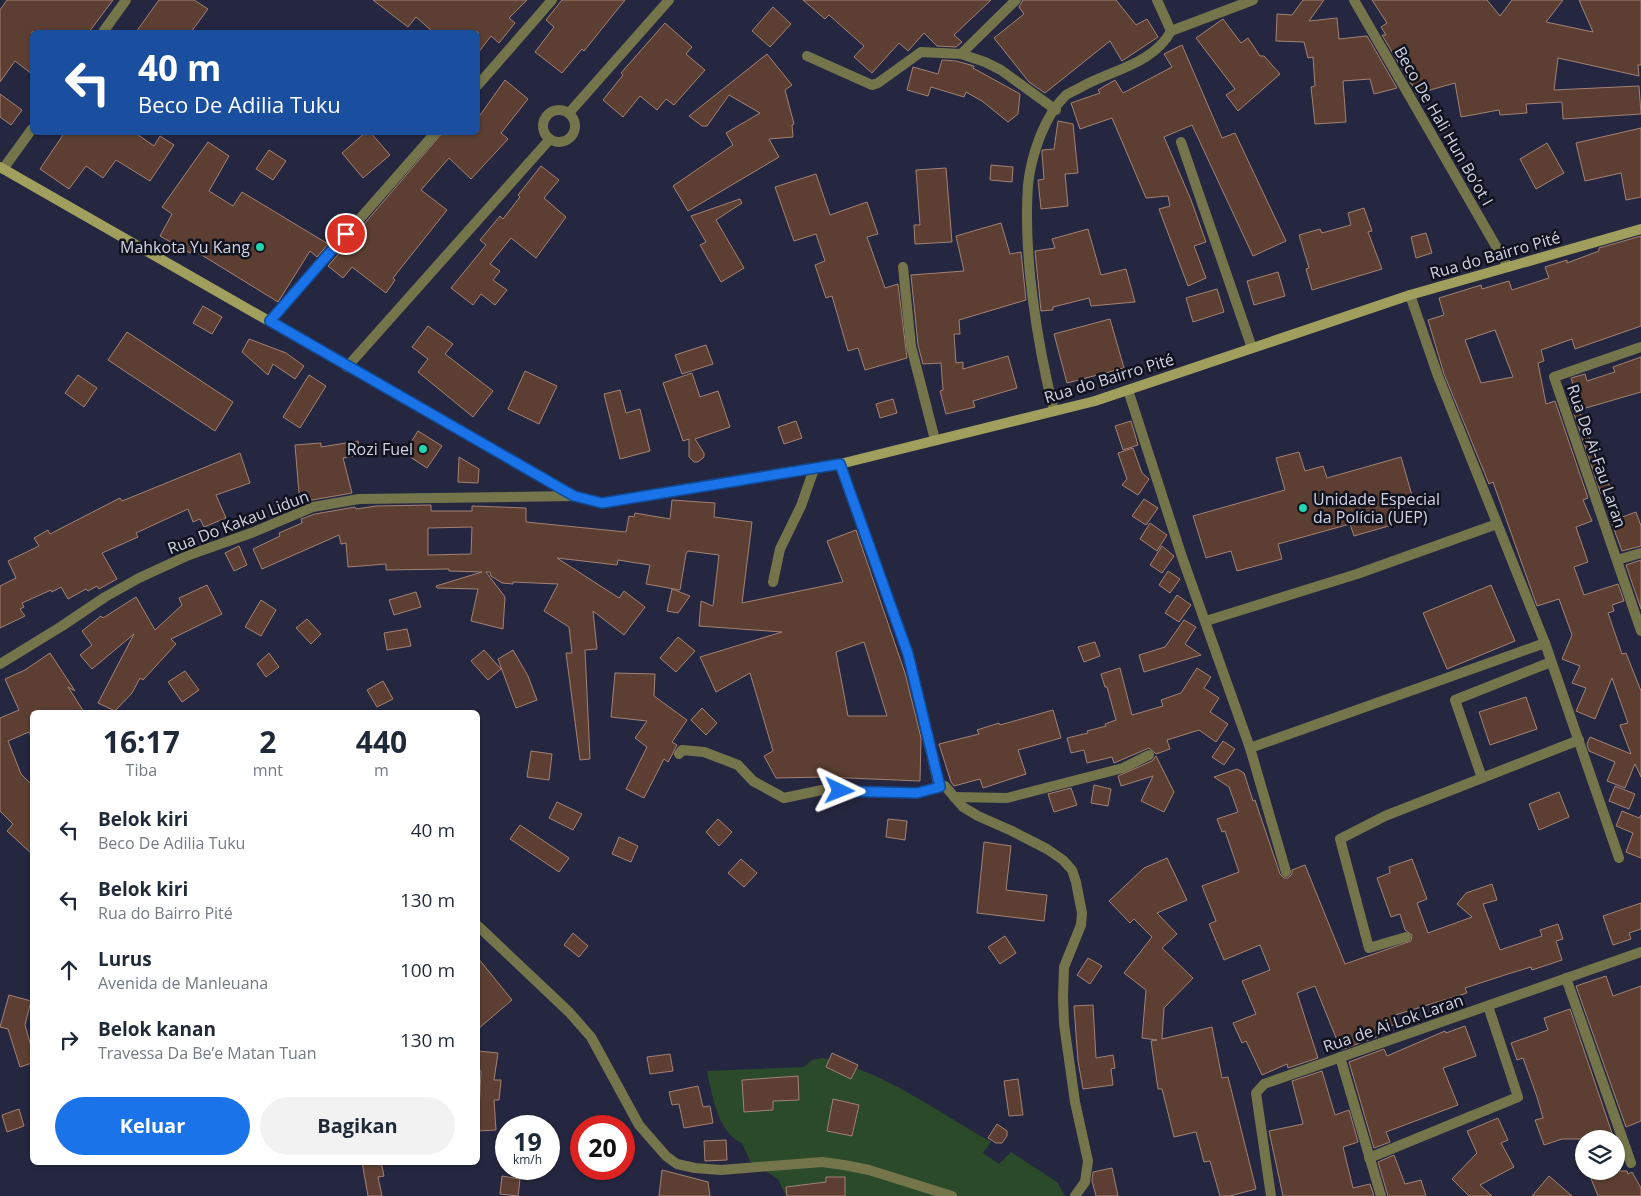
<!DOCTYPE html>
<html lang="id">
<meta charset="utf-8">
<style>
:root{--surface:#fff;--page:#f2f2f3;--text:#1f2937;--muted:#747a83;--accent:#1a73e8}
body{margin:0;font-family:"Open Sans",sans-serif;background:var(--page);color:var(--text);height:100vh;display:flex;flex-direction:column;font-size:19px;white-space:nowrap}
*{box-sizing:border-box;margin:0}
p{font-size:16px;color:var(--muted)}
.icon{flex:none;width:28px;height:28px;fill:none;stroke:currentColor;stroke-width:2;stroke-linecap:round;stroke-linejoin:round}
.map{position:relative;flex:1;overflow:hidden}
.panel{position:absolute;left:30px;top:710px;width:450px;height:455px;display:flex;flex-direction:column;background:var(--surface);border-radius:8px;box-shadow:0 1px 4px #0004}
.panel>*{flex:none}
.banner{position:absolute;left:30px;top:30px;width:450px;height:105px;border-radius:8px;box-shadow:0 1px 4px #0004;background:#1a4fa0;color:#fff;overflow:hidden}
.controls{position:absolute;left:1575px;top:1130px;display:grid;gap:10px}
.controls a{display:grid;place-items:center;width:50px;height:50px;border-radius:50%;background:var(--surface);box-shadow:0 1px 4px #0004;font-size:25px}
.speed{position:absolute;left:495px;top:1115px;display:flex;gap:10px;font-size:25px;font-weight:700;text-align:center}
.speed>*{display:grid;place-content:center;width:65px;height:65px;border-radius:50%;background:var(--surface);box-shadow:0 1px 4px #0004;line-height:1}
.speed small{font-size:12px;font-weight:400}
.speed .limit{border:8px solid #d22;background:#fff;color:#111}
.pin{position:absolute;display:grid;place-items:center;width:42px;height:42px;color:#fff;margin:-21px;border:2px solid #fff;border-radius:50%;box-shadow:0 1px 5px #0007}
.me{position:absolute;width:55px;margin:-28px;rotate:92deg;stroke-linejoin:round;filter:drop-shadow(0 0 4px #0008)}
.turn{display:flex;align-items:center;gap:18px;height:105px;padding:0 25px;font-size:22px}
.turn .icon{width:65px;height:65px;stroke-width:2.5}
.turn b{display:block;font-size:35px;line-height:42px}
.eta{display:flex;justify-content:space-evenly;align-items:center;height:85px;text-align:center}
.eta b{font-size:30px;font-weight:700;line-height:35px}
.button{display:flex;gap:10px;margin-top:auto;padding:10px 25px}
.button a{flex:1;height:58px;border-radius:30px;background:var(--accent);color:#fff;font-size:20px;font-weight:700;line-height:58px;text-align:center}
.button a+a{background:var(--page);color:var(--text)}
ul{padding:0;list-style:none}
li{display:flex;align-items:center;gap:15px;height:70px;padding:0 25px}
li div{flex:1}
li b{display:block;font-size:19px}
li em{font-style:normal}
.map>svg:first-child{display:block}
</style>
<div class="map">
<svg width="1641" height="1196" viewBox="0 0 1641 1196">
<rect width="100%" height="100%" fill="#252740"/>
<!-- green -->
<path fill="#2a4a29" d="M823,1058C883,1071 938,1112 991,1142L983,1153L999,1164L1011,1152L1057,1182L1065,1196H786L778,1179L750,1161L742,1143C718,1133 712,1095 707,1071L804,1067L812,1060Z"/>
<!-- building -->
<g fill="#5c3f32" stroke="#a38274" fill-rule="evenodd">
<polygon points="7,0 113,0 89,32 32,32 32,74 15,61 0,82 0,10"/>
<polygon points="159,0 194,0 208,9 191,32 136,32"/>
<polygon points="373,0 527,0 509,18 515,23 499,43 491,36 478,53 478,32 433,32 416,17 408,27"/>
<polygon points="562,0 625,0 584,51 582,49 562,73 535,52 554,27 546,20"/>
<polygon points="803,0 991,0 954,35 962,42 956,47 937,46 924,33 908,51 899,43 872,73 854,57 864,46 829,15 825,19"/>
<polygon points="1023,0 1116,0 1136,25 1147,19 1158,37 1122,61 1110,41 1045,93 1029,82 994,38 1024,14 1019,7"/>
<polygon points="1303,0 1324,0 1309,21 1337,18 1339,39 1367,36 1397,88 1374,94 1370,79 1343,81 1346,122 1315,124 1311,87 1315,86 1313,57 1308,58 1304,42 1276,41 1277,14 1292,15"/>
<polygon points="1372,0 1487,0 1500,16 1512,0 1563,0 1546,22 1593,32 1579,0 1641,0 1641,65 1638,65 1639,76 1558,58 1554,90 1639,86 1641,114 1563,119 1562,102 1526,104 1527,113 1500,115 1499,110 1461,117 1455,83 1416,94 1412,84 1411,84 1382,35 1386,35 1381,27 1387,23"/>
<polygon points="773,7 791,24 770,47 752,31"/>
<polygon points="1223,19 1241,43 1248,38 1260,56 1264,56 1280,74 1238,111 1226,95 1235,89 1196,38"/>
<polygon points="665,23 692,47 686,54 705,70 674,105 666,99 657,110 640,96 623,117 603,100 623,75 621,73"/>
<polygon points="1182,45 1222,138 1235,133 1286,241 1253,256 1192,125 1164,137 1191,200 1206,242 1194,246 1206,278 1188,286 1159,209 1170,206 1168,196 1146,198 1112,118 1080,129 1071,103 1100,93 1098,90 1115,80 1123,93 1172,67 1164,54"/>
<polygon points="767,54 792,85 785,90 794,124 792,125 793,137 769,139 779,157 688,211 673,186 733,145 726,133 760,113 729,95 707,126 702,126 689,116"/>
<polygon points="942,60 956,61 974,66 973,68 1020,94 1018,114 1008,122 982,101 966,92 964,97 931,87 928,96 907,90 913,67 938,74"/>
<polygon points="505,80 528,99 501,133 508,139 471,179 449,158 421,190 447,210 393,278 395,280 386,293 352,267 343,278 328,266 443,132 478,132 478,118"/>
<polygon points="0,94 22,110 11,125 0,117"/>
<polygon points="1058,121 1073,124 1078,173 1065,174 1068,206 1041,209 1038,180 1044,179 1042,153 1042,150 1054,149"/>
<polygon points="1641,128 1641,197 1626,200 1621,173 1585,181 1576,143"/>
<polygon points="65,132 134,132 154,146 160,136 174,145 150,181 116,160 103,178 86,166 69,189 40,169"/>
<polygon points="366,132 370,132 390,155 363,178 342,153"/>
<polygon points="208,142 229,156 209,191 233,206 242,192 328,244 317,257 310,251 278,302 192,249 190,253 160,236 172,214 162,207"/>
<polygon points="1547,143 1564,173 1536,189 1520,159"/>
<polygon points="269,150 286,161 273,180 256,169"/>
<polygon points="991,165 1013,167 1012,182 990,180"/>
<polygon points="541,166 559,180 544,198 566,217 536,258 511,238 490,264 500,271 493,280 507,290 495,305 481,294 473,305 451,288 486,245 480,240 500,216 503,219 520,197 518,195"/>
<polygon points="946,168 952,242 915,244 914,225 920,225 916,170"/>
<polygon points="816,174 830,215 867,202 878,234 867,237 885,288 898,284 907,358 865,370 858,348 848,351 832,296 826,298 815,265 825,261 816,234 794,241 775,187"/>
<polygon points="740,199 742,203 716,220 744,268 721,282 700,245 706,242 691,216"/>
<polygon points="1364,208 1372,231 1368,232 1382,269 1312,290 1306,269 1309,268 1299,235 1320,229 1322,233 1351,225 1348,213"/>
<polygon points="1001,223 1010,254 1021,252 1026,300 959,320 960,334 954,334 956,363 963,362 963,369 1008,356 1017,388 973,401 975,407 946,414 940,391 943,390 941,363 923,364 918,345 911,275 964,271 956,236"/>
<polygon points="1088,229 1101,275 1126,269 1135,302 1091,306 1089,298 1053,307 1053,310 1041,311 1035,251 1055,248 1052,239"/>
<polygon points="1426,233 1432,253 1416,258 1411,237"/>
<path d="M1641,236V326L1575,349L1572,339L1541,350L1544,361L1538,363L1546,404L1555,401L1588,498L1583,500L1592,521L1576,527L1588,562L1574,567L1584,595L1618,584L1624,601L1612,605L1614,611L1608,613L1622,654L1626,653L1641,691V777L1635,764L1625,788L1607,781L1615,762L1589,751L1587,744L1590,737L1631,754L1620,725L1628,723L1612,678L1595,719L1576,711L1586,688L1572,683L1580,666L1562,659L1572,635L1559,599L1537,606L1493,482L1489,484L1444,374L1428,320L1444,315L1439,298L1481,285L1482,289L1509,281L1512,290L1549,278L1545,267L1567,260V263L1599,251V248ZM1495,330L1513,377L1481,383L1465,340Z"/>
<polygon points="1278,272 1285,296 1254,305 1247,281"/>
<polygon points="1217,289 1224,312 1193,322 1186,298"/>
<polygon points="203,306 222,317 212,334 193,323"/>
<polygon points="1110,319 1124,368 1067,383 1054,334"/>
<polygon points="428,326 453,344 445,354 493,391 473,417 418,372 428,359 412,347"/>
<polygon points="127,332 233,402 215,431 108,360"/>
<polygon points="249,339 286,353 304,366 295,379 273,364 268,375 242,352"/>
<polygon points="706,345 713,364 682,374 675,355"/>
<polygon points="1641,357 1641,392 1579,410 1600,466 1603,465 1611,491 1601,494 1568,396 1575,391 1571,378 1585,374 1587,381 1615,372 1613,367"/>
<polygon points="525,371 557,386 539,424 508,409"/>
<polygon points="692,373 700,397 718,391 730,427 695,439 704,453 704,457 698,462 694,462 689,457 689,439 683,441 663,383"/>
<polygon points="78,375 97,388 84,407 65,393"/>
<polygon points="309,375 326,386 300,428 283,417"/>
<polygon points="620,390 626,413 640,409 650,451 620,459 604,394"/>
<polygon points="893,399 897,413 880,418 876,404"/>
<polygon points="796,421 802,438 784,444 778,427"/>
<polygon points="1131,421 1138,445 1123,450 1115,426"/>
<polygon points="418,431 442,446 427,468 404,453"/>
<polygon points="358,441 360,455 343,458 352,493 312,500 300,505 295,445 321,443 321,447"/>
<polygon points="1133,448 1142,473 1149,479 1138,495 1122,485 1127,479 1118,453"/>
<polygon points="1299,452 1305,471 1323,466 1327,478 1401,457 1413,499 1394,505 1399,523 1354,536 1350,524 1278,544 1282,559 1237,571 1231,551 1206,558 1193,516 1285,490 1276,458"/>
<polygon points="240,453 250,483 216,495 226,518 204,527 200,519 193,522 188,509 136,533 138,537 102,553 117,579 99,589 97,586 88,591 86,589 68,599 61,587 52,592 51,590 22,603 24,607 20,609 25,616 0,628 0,586 16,578 8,561 39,546 34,538 48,530 50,534 120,498 122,501"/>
<polygon points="459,457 479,469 478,483 458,482"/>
<polygon points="1144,499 1158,508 1146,525 1132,516"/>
<path d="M672,500L715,503L714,517L752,522L742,603L843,582L827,541L856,530L905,673L921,738L920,781L824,777L776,778L764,756L773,751L750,673L716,692L700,657L782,632L699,626L701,601L713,606L719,555L688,551L686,554L680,590L646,584L650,565L618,560L617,565L557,558L619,598L624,591L645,607L624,635L593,611L597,649L585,650L590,759L580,760L566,653H572L569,627L544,611L558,584L513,582V584L502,583L491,576L490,572H486L505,597L503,629L471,621L478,589L437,588L436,586L482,572L449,571V569L386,570V564L348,567L346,543L341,544L339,535L262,569L253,549L280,536L279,533L302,523L301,519L315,514L355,507L356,509L376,506L431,505V511H472V506L526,508V522L626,532L629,516L634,517L635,513L670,519ZM472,527L471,554L428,555V528ZM864,642L887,716H848L836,652Z"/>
<polygon points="1636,512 1641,526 1641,546 1622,551 1611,521"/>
<polygon points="1150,523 1167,535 1157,551 1140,539"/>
<polygon points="239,546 247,565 234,571 225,553"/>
<polygon points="1162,546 1174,556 1162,573 1150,565"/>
<polygon points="1641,560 1641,609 1626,565"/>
<polygon points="1168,571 1180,579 1170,593 1159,585"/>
<polygon points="207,585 222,614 171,639 176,644 143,680 140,678 132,693 115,711 98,703 134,634 92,669 80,655 92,645 82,631 101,616 103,618 136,597 155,630 182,605 179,598"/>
<polygon points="1491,585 1515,641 1447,669 1423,613"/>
<polygon points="672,589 690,596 678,613 667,611"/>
<polygon points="416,592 421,607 394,615 389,600"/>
<polygon points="1177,595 1191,605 1179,622 1165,613"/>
<polygon points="261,600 276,610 261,636 245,627"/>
<polygon points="307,619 321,634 311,644 296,628"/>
<polygon points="1184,620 1196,627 1185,644 1201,655 1144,672 1139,655 1165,647"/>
<polygon points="407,629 411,646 387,650 384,633"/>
<polygon points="678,637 695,651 676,672 660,658"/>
<polygon points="1095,642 1100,656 1084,662 1078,647"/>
<polygon points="484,650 501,669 488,680 471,661"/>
<polygon points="513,650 528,676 537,700 516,708 498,659"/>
<polygon points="50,653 75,691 68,687 84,712 32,712 32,739 29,732 8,741 21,774 32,785 32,854 7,831 13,824 0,811 0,718 19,710 5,679 25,670"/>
<polygon points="269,653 279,667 266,677 257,664"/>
<polygon points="1120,668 1132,715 1163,706 1161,700 1181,693 1197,668 1211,677 1204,688 1219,698 1210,712 1228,724 1216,742 1199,730 1167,740 1170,749 1156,754 1149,748 1114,763 1112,757 1087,763 1084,750 1071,753 1067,738 1088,733 1087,731 1106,726 1105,724 1116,720 1107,687 1105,687 1101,674"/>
<polygon points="185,671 199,690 182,702 168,682"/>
<polygon points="615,673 655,674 654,696 687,720 672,742 677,745 672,755 668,762 664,759 644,798 626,789 647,747 635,738 647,721 611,717"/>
<polygon points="383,681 393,699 377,707 367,690"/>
<polygon points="1526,697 1537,729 1490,745 1479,712"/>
<polygon points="702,708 717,723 706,735 691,720"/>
<polygon points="1053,710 1061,738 1018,750 1026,774 983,788 980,779 954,786 951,782 939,744 979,734 977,730 999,723 1000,725"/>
<polygon points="1223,741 1235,749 1224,765 1212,757"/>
<polygon points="531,751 552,754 549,780 527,777"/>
<polygon points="1156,756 1174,792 1164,812 1141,801 1153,776 1121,786 1118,776 1152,761"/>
<polygon points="1237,769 1244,773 1253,801 1255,800 1280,874 1284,878 1288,878 1292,874 1292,870 1305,865 1345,964 1411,941 1412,935 1405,930 1400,914 1391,917 1377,878 1390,873 1389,867 1412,859 1427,899 1417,903 1428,933 1472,917 1457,904 1466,893 1492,884 1497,900 1483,904 1500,950 1542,936 1540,930 1558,924 1563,939 1556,941 1562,960 1532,970 1531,967 1511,973 1465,988 1467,993 1395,1015 1398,1023 1377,1032 1379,1036 1341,1050 1315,986 1297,993 1318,1058 1288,1068 1287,1064 1262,1075 1246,1041 1242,1043 1233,1023 1256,1014 1242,981 1270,970 1260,945 1224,960 1209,924 1216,921 1202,886 1239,872 1225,831 1222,832 1217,819 1238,812 1229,787 1214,777"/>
<polygon points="1094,785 1111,789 1108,806 1091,803"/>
<polygon points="1615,786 1635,794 1629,809 1609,801"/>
<polygon points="1071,788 1077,805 1054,812 1048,794"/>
<polygon points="1559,792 1569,817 1539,830 1529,804"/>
<polygon points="557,802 582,814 573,830 549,818"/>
<polygon points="1622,811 1639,818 1641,815 1641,858 1626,852 1633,833 1616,826"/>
<polygon points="718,819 732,832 719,846 706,832"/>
<polygon points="888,819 907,821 905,840 886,837"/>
<polygon points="520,825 569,858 559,872 510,839"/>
<polygon points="619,837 638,846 631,862 612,854"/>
<polygon points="984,842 1011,846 1006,890 1047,895 1044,921 977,913"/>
<polygon points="1167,858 1187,900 1157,913 1177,934 1162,948 1193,978 1164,1008 1162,1039 1212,1027 1222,1078 1228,1077 1256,1189 1230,1196 1220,1196 1210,1161 1204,1162 1196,1132 1174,1137 1162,1089 1158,1089 1151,1041 1157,1040 1142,1038 1146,990 1124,973 1152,937 1134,919 1130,923 1109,901 1144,868"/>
<polygon points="741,859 757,873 744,887 728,873"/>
<polygon points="1641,903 1641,929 1629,933 1631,939 1613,945 1603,916"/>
<polygon points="573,933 588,946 579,957 564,945"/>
<polygon points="1005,936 1016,953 1000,964 988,947"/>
<polygon points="478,958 512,1000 478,1029"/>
<polygon points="1088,958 1102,966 1090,984 1077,975"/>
<polygon points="1606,976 1613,996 1641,986 1641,1121 1626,1127 1576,986"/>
<polygon points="9,995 31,1001 25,1025 32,1050 32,1063 20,1067 8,1029 0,1027"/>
<polygon points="1093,1005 1096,1058 1113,1055 1115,1068 1111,1069 1113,1085 1083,1089 1078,1061 1074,1006"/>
<polygon points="1570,1009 1614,1139 1562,1139 1544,1145 1535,1120 1543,1118 1537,1097 1523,1058 1517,1060 1511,1043 1548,1030 1544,1018"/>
<polygon points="1465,1026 1476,1056 1443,1068 1458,1105 1386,1132 1390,1142 1374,1148 1349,1062 1384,1049 1387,1056 1445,1031 1446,1033"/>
<polygon points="478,1051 498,1053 494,1080 501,1080 499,1100 494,1100 496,1130 478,1131 481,1071 478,1070"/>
<polygon points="832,1053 858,1065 851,1079 826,1067"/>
<polygon points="670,1054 673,1071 650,1074 647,1057"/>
<polygon points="1322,1071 1335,1115 1349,1110 1358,1142 1343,1147 1353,1188 1370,1184 1374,1196 1283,1196 1269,1131 1303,1124 1292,1081"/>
<polygon points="798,1076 799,1100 773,1101 773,1110 744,1112 742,1080"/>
<polygon points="1018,1079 1023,1115 1009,1116 1004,1081"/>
<polygon points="698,1086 703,1107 710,1106 713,1123 684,1128 679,1104 672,1105 669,1092"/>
<polygon points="833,1099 859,1105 852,1136 827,1131"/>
<polygon points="19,1109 24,1126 7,1132 2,1115"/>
<polygon points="1498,1118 1508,1140 1501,1143 1514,1167 1480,1185 1492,1196 1469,1196 1452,1179 1477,1153 1467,1131"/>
<polygon points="997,1124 1007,1131 1007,1136 1002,1143 996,1143 988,1138"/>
<polygon points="726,1140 727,1160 705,1161 704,1141"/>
<polygon points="1394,1155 1405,1184 1421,1180 1426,1196 1388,1196 1378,1162"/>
<polygon points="362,1162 381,1162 384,1176 378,1177 382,1196 368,1196"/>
<polygon points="1112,1168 1118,1196 1096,1196 1092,1181 1093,1172"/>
<polygon points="662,1170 708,1182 710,1196 659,1196"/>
<polygon points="1588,1171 1627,1171 1628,1174 1632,1172 1641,1188 1641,1196 1598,1196"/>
<polygon points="502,1176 520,1179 518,1196 500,1194"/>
<polygon points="1549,1176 1572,1196 1532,1196"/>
<polygon points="826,1177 845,1177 845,1196 787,1196 786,1187 826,1182"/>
</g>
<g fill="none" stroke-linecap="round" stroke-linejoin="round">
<!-- service -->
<g stroke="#75754c" stroke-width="10">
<polyline points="1181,142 1252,348"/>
<polyline points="1410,295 1438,376 1545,643 1619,858"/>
<polyline points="1128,390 1182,557 1250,748 1286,872"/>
<polyline points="773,582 780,549 801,506 814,469"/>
<polyline points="1206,621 1357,574 1497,524"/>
<polyline points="1250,748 1545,643"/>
<polyline points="679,754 682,750 704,752 738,765 753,781 784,798 822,790 917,793 939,787"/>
<polyline points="1482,778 1455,700 1551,662"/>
<polyline points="954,797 1007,798 1123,768 1149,755"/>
<polyline points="1406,937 1369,948 1340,839 1385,816 1579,740"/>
</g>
<!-- minor -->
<g stroke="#75754c" stroke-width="10">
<polyline points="1354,0 1508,267"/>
<polyline points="1171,31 1253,0"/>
<polyline points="103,32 126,0"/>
<polyline points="961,54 1016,0"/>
<polyline points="807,56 872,85 878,83 921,52 961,54 985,62 1001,70 1056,110"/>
<polyline points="478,85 552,0"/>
<circle cx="559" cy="126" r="16"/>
<polyline points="569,113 669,0"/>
<polyline points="3,169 32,129"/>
<polyline points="903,267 911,346 935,440"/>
<polyline points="270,321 436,132"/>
<polyline points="1641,347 1554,377 1641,631"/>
<polyline points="347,367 550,139"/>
<path d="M1054,411C1037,343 1023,255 1028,185C1031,156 1044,116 1066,95C1071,92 1078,89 1083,86C1113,70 1154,63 1171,31L1157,0"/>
<polyline points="840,464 908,654 939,787 945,786 963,807 978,816 1012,831 1047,849 1063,860 1072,870 1076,882 1082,913 1081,925 1064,967 1063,997 1064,1024 1075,1102 1088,1161 1085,1182 1075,1196"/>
<polyline points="1617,560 1641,553"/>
<polyline points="0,664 62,626 105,597 139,578 189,555 254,532 313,507 359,499 574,496"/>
<polyline points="478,926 569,1012 591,1037 639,1125 666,1156 677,1164 695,1168 721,1170 822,1162 844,1165 869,1170 952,1196"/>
<polyline points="1566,978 1631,1163"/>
<polyline points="1340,1057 1381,1196"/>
<polyline points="1369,1158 1518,1097 1488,1006"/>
<polyline points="1271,1196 1256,1093 1264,1084 1641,952"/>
</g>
<!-- secondary -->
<polyline stroke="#a09f5d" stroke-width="10" points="0,167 574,496 602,503 840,464 1095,401 1410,295 1641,229"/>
</g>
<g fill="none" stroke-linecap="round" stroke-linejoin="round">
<!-- route casing -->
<g stroke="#114b97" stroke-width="12">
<polyline id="route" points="346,234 270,321 574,496 602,503 840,464 908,654 940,787 917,793 840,791"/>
</g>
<!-- route -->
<use href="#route" stroke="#1a73e8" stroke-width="9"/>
</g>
<!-- markers -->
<g fill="#22d5af" stroke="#10121d" stroke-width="2">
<circle cx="260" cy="247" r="5"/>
<circle cx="423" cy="449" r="5"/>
<circle cx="1303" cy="508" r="5"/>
</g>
<g text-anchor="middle" stroke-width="5" stroke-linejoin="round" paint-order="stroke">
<!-- street labels -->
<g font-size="16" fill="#d1d3e4" stroke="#10121d">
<text transform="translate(1444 126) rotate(60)" y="6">Beco De Hali Hun Bo’ot I</text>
<text transform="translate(1495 255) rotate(-16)" y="6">Rua do Bairro Pité</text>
<text transform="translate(1109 378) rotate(-17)" y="6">Rua do Bairro Pité</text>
<text transform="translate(1597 456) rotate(71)" y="6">Rua De Ai-Fau Laran</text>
<text transform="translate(238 522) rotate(-21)" y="6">Rua Do Kakau Lidun</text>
<text transform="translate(1393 1023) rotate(-19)" y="6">Rua de Ai Lok Laran</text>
</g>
<!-- poi labels -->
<g font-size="16" fill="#d1d3e4" stroke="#10121d" text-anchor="end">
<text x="250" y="253">Mahkota Yu Kang</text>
<text x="413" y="455">Rozi Fuel</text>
<text x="1313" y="505" text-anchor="start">Unidade Especial<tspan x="1313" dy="18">da Polícia (UEP)</tspan></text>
</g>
</g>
</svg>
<div class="controls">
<a><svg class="icon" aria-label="layers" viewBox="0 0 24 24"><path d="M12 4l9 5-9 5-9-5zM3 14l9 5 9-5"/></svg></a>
</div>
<div class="speed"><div>19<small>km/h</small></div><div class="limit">20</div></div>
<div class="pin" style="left:346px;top:234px;background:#d93025"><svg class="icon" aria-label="arrive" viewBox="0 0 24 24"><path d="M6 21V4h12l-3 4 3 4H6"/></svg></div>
<svg class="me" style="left:840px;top:791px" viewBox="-20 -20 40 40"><path d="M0-17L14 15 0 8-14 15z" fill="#1a73e8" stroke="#fff" stroke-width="4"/></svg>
<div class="banner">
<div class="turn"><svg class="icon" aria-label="left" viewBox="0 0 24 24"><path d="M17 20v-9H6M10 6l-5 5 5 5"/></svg><div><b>40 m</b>Beco De Adilia Tuku</div></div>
</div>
<section class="panel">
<div class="eta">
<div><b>16:17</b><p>Tiba</p></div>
<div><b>2</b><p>mnt</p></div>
<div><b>440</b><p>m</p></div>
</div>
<ul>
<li><svg class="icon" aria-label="left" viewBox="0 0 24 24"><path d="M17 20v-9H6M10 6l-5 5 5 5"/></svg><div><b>Belok kiri</b><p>Beco De Adilia Tuku</p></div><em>40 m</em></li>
<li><svg class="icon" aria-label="left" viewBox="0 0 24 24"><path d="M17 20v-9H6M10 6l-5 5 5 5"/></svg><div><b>Belok kiri</b><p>Rua do Bairro Pité</p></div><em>130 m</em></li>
<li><svg class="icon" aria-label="ahead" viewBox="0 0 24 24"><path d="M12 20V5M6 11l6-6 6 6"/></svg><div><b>Lurus</b><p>Avenida de Manleuana</p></div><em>100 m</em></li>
<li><svg class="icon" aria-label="right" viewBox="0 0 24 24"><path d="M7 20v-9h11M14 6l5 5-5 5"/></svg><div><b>Belok kanan</b><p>Travessa Da Be’e Matan Tuan</p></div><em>130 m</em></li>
</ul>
<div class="button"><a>Keluar</a><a>Bagikan</a></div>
</section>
</div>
